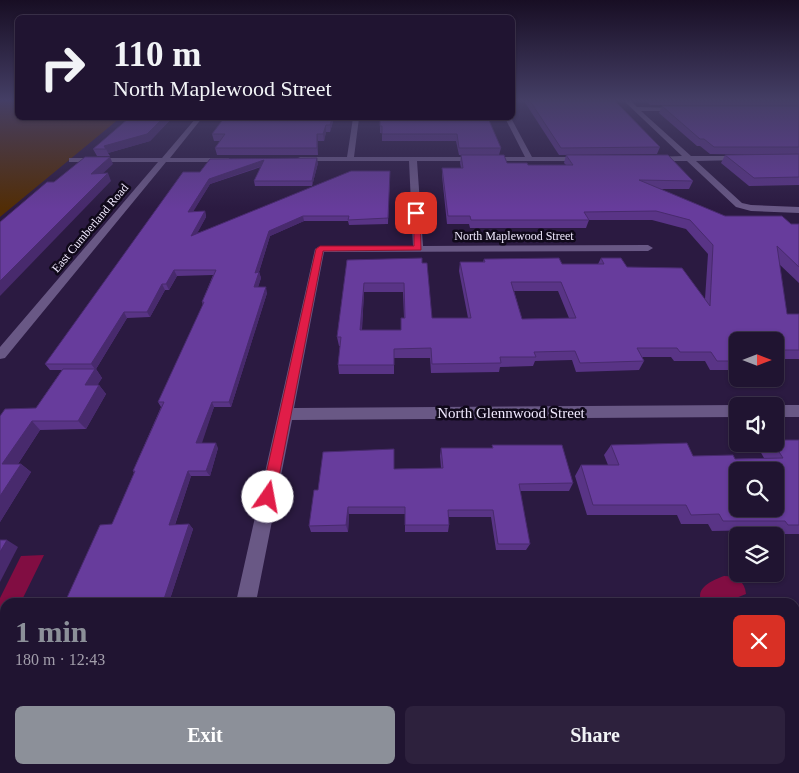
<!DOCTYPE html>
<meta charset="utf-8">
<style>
:root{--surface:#201431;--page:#2d213d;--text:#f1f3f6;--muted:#a29eab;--line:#3d334d;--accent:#8c9099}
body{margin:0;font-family:"Times New Roman",serif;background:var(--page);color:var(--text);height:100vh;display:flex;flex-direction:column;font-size:19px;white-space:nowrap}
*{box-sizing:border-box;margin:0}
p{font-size:16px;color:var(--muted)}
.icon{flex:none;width:28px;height:28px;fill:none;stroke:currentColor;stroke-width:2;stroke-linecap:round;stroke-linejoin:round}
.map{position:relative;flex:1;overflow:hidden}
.sheet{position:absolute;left:0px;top:598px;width:800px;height:176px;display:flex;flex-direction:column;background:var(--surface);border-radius:15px 15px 0 0;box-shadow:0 1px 4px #0004,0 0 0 1px var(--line)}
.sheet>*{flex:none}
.hud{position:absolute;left:15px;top:15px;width:500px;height:105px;border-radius:8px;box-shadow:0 1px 4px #0004,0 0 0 1px var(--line);background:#201431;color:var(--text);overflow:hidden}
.needle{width:32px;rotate:90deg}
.controls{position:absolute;left:729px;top:332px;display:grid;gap:10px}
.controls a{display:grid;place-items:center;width:55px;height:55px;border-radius:8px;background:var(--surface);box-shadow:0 1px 4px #0004,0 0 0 1px var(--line);font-size:25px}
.pin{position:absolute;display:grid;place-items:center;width:42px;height:42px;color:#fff;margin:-21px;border-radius:10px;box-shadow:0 2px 8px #0006}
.me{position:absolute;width:55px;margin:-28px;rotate:12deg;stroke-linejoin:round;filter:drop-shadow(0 0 4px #0008)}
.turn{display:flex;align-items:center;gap:18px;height:105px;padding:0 15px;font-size:22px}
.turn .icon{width:65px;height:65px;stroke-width:2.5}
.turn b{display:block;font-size:35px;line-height:42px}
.round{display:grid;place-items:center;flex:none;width:52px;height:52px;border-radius:8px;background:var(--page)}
.overview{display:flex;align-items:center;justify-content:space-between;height:85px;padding:0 15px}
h1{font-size:30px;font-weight:800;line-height:38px;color:var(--accent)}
.button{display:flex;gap:10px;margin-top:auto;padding:10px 15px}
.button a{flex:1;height:58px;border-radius:8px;background:var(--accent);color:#fff;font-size:20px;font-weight:800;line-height:58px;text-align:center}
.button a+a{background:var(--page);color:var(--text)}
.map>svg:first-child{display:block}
</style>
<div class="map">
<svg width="799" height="773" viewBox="0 0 799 773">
<rect width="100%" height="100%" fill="#2b1a41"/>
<!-- green -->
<g fill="#522d05">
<polygon points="0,101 17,101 18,118 120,118 0,217"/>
<polygon points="267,769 336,769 336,773 266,773"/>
<polygon points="514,769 579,769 580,773 515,773"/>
</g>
<!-- water -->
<g fill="#810d42">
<polygon points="44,555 21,602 5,602 5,609 0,609 0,598 21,556"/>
<path d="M724,576C736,576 745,581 746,594L731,600L729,602H702C694,588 713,580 724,576Z"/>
</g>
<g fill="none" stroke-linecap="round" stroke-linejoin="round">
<!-- minor -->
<g fill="#695885" fill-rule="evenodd">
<polygon points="624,101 631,101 637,107 680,108 678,111 641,111 691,156 744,156 745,158 741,160 696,161 742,203 751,205 799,207 799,213 751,211 736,207 687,161 649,161 649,157 652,157 682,156"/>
<polygon points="196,118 202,118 170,158 229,158 229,162 166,162 5,358 0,359 0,347 158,162 69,162 69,158 162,158"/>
<polygon points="353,118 359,118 354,157 525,157 505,118 511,118 532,157 583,157 587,159 583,161 417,161 423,246 648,245 653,248 648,251 324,252 294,408 738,405 741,406 738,406 738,417 292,420 256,602 236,602 315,249 320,246 413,246 409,161 300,161 296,159 300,157 347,157"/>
<polygon points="775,405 799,405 799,417 775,417 775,406 772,406"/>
<polygon points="199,769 223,769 222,773 198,773"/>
</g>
</g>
<!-- wall -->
<g fill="#593486" fill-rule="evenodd">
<polygon points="524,101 615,101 660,147 657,154 559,155"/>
<polygon points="646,101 799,101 799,106 650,105"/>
<polygon points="662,106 799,106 799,185 749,186 721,163 725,155 780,155 710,154 700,146 697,146 659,113"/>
<polygon points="129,118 172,118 150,141 108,153 110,156 97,156 93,149"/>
<polygon points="334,118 330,132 326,132 324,141 318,141 318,155 217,155 215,148 220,141 214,141 212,134"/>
<polygon points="488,118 501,148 499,155 459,155 456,141 382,141 382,133 380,133 380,126"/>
<path d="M461,155L507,163L528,165H566L564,163L566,155L693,181L689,189H658L725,216L791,224H799V283L779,264L787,314H799V359H778L779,360L775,364V341H738V370H710L705,361H674L671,357H642L644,361L639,370L576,372L572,360L535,361L533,366L500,367L499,372L431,373L430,358H394V374H339L338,365L340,346H339L337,337L347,260L422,263L432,318H468L459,271L460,262H483L484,259L562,264H598L601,258L705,299L708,254L686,229L652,220H589L586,228H470L469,224H447L442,176V168H461L460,163ZM514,291H558L569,318L522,319ZM364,292H403L404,318L401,330H362Z"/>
<polygon points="210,159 318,163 312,186 255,186 254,181 261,167 210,184 193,211 205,211 206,217 197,233 390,171 388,224 349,225 348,221 304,221 270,236 259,272 261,278 258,287 267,293 231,407 214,407 201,443 218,448 210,476 191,476 175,525 189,524 193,529 169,602 65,602 112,524 134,473 133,471 161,407 158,402 203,305 202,302 213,275 177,276 169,290 165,290 150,317 127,318 96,369 102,378 97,385 99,385 106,394 86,429 40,430 18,464 21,464 31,472 0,522 0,416 36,408 62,370 50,370 45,364 200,172"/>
<polygon points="799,440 799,534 774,534 771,530 712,531 708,524 681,524 677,515 587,515 575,476 581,465 608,465 604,455 611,445 693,456 735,459 764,458 760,451 768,444 775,444"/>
<polygon points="492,445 573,483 569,491 520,491 530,544 526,550 496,550 491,517 449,517 449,525 448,532 405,532 405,514 349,514 348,532 311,532 309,526 318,490 394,469 441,468 440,456 441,448 492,448"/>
<polygon points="795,618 799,618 799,750 796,750 795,748"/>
</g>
<!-- shaded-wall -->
<g fill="#482a6d">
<polygon points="163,118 172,118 150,141 108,153 106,149 104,146"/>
<polygon points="332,118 334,118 330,132 330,125"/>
<polygon points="326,125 326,132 324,141 323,134"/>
<polygon points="317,134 318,141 318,155 317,148"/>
<polygon points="110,157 113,164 95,181 91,174"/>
<polygon points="317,158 318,163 312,186 312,181"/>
<polygon points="264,160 265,165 210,184 190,217 188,212 209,179"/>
<polygon points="108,173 111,181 0,296 0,281"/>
<polygon points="205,211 206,217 193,241 191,236"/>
<polygon points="303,216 304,221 270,236 257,278 255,273 269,231"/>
<polygon points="174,270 177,276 169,290 166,284"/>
<polygon points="259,272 261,278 256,293 254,287"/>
<polygon points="364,283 364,292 361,339 360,330"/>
<polygon points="162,284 165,290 150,317 147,312"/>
<polygon points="266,287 267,293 231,407 229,402"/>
<polygon points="124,312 127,318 96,369 102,378 92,394 85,385 95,369 91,364"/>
<polygon points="99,385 106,394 86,429 78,421"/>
<polygon points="212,402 214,407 200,449 196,443"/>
<polygon points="32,421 40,430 12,473 2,464"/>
<polygon points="216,443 218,448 210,476 206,471"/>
<polygon points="21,464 31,472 0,522 0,496"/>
<polygon points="188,471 191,476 173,530 169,525"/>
<polygon points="348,507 349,514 348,532 346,525"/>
<polygon points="189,524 193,529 169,602 163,602"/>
<polygon points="7,540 18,547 0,582 0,552"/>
<polygon points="100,769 107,769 106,773 98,773"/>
</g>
<!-- building -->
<g fill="#673c9c" stroke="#482a6d" fill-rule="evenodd">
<polygon points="530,101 615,101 660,147 561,148"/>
<polygon points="662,106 799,106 799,147 714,147 704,139 700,139"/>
<polygon points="129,118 163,118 147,134 104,146 106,149 93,149"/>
<polygon points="224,118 332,118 330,125 326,125 323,134 317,134 317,148 215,148 225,134 212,134"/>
<polygon points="380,118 488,118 501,148 459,148 457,134 382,134 382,126 380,126"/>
<polygon points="799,154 799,177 754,178 725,155"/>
<path d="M461,155H504L507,163H527L528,165H573L566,155H668L693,181L639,180L725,216H782L791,224H799V267L777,246L787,314H799V350H775V341H738V361H717L711,352H680L677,348H637L644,361L580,363L575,351L534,352L536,357H500L501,363L432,364L431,348L394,349V365H338L341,337H337L347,260L422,258V263H427L432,318H471L460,262H485L484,259L559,258L562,264H604L601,258H621L627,267L682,268L710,306L713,245L690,220L656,211L584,212L589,220H471L470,216H448L442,168H463ZM511,282H561L576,318L522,319ZM364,283H404L405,318H401V330H360Z"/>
<polygon points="85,157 110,157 91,174 108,173 0,281 0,222 47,182 54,182"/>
<polygon points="317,158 312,181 254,181 264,160 209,179 188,212 205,211 191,236 351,171 390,171 388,218 348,220 349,216 303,216 269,231 255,273 259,272 254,287 266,287 229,402 212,402 196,443 216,443 206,471 188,471 169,525 189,524 163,602 65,602 100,525 112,524 135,471 133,471 164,402 158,402 204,302 202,302 216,270 174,270 166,284 162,284 147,312 124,312 91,364 45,364 183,172 200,172 210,159"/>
<polygon points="775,355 779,360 775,360"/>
<polygon points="63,369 95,369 85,385 99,385 78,421 32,421 2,464 21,464 0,496 0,416 5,409 36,408"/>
<path d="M775,440H799V525H788L785,521H723L719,514L691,515L686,505H593L581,465H619L611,445L687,443L693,456L733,455L735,459L783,458L774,444H775ZM738,471H775V509H738Z"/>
<polygon points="492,445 562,445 573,483 519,484 530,544 498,544 493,510 448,510 449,525 405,525 405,507 348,507 346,525 309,526 314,490 318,490 323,452 394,449 394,469 443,468 441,448 493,448"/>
<polygon points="0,540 7,540 0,552"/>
<polygon points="795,618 799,618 799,626 795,619"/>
<polygon points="795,631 799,631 799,734 795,726"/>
<polygon points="5,731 5,769 100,769 98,773 0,773 0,742"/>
</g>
<!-- sky -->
<linearGradient id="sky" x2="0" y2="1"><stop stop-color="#180e24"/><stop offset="0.48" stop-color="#443e65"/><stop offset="1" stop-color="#443e65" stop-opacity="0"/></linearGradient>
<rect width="799" height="209" fill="url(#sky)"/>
<!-- route -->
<polygon fill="#e11d48" stroke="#92132f" points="414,211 420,213 421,250 323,251 275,497 273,501 268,503 263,501 261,497 316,249 320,246 414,246"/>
<g text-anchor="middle" stroke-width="5" stroke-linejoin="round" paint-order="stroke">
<!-- far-street labels -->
<g font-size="12" fill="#f0e9fe" stroke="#10091a">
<text transform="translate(90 228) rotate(-50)" y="4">East Cumberland Road</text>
<text x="514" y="240">North Maplewood Street</text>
</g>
<!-- street labels -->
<g font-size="15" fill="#f0e9fe" stroke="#10091a">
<text x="511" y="418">North Glennwood Street</text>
</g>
</g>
</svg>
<div class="controls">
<a><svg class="needle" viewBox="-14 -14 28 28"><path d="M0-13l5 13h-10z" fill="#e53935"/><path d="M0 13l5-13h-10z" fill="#a29eab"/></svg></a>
<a><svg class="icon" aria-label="sound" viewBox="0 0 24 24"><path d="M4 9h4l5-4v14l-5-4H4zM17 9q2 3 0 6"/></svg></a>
<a><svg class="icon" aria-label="search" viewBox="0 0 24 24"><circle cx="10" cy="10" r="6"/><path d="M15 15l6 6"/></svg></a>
<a><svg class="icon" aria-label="layers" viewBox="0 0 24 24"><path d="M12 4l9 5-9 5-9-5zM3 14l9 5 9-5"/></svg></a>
</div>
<div class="pin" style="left:416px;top:213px;background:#d93025"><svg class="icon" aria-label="arrive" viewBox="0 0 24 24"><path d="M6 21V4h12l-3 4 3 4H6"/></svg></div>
<svg class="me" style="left:268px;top:497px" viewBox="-20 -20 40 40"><circle r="19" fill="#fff"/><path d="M0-13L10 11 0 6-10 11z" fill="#e11d48"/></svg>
<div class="hud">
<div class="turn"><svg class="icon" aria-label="right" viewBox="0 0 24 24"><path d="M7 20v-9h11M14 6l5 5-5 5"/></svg><div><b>110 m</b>North Maplewood Street</div></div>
</div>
<section class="sheet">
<div class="overview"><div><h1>1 min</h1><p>180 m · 12:43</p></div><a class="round" style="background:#d93025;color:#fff"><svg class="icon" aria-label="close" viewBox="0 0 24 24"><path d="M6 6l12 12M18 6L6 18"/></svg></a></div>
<div class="button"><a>Exit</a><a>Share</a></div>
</section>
</div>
